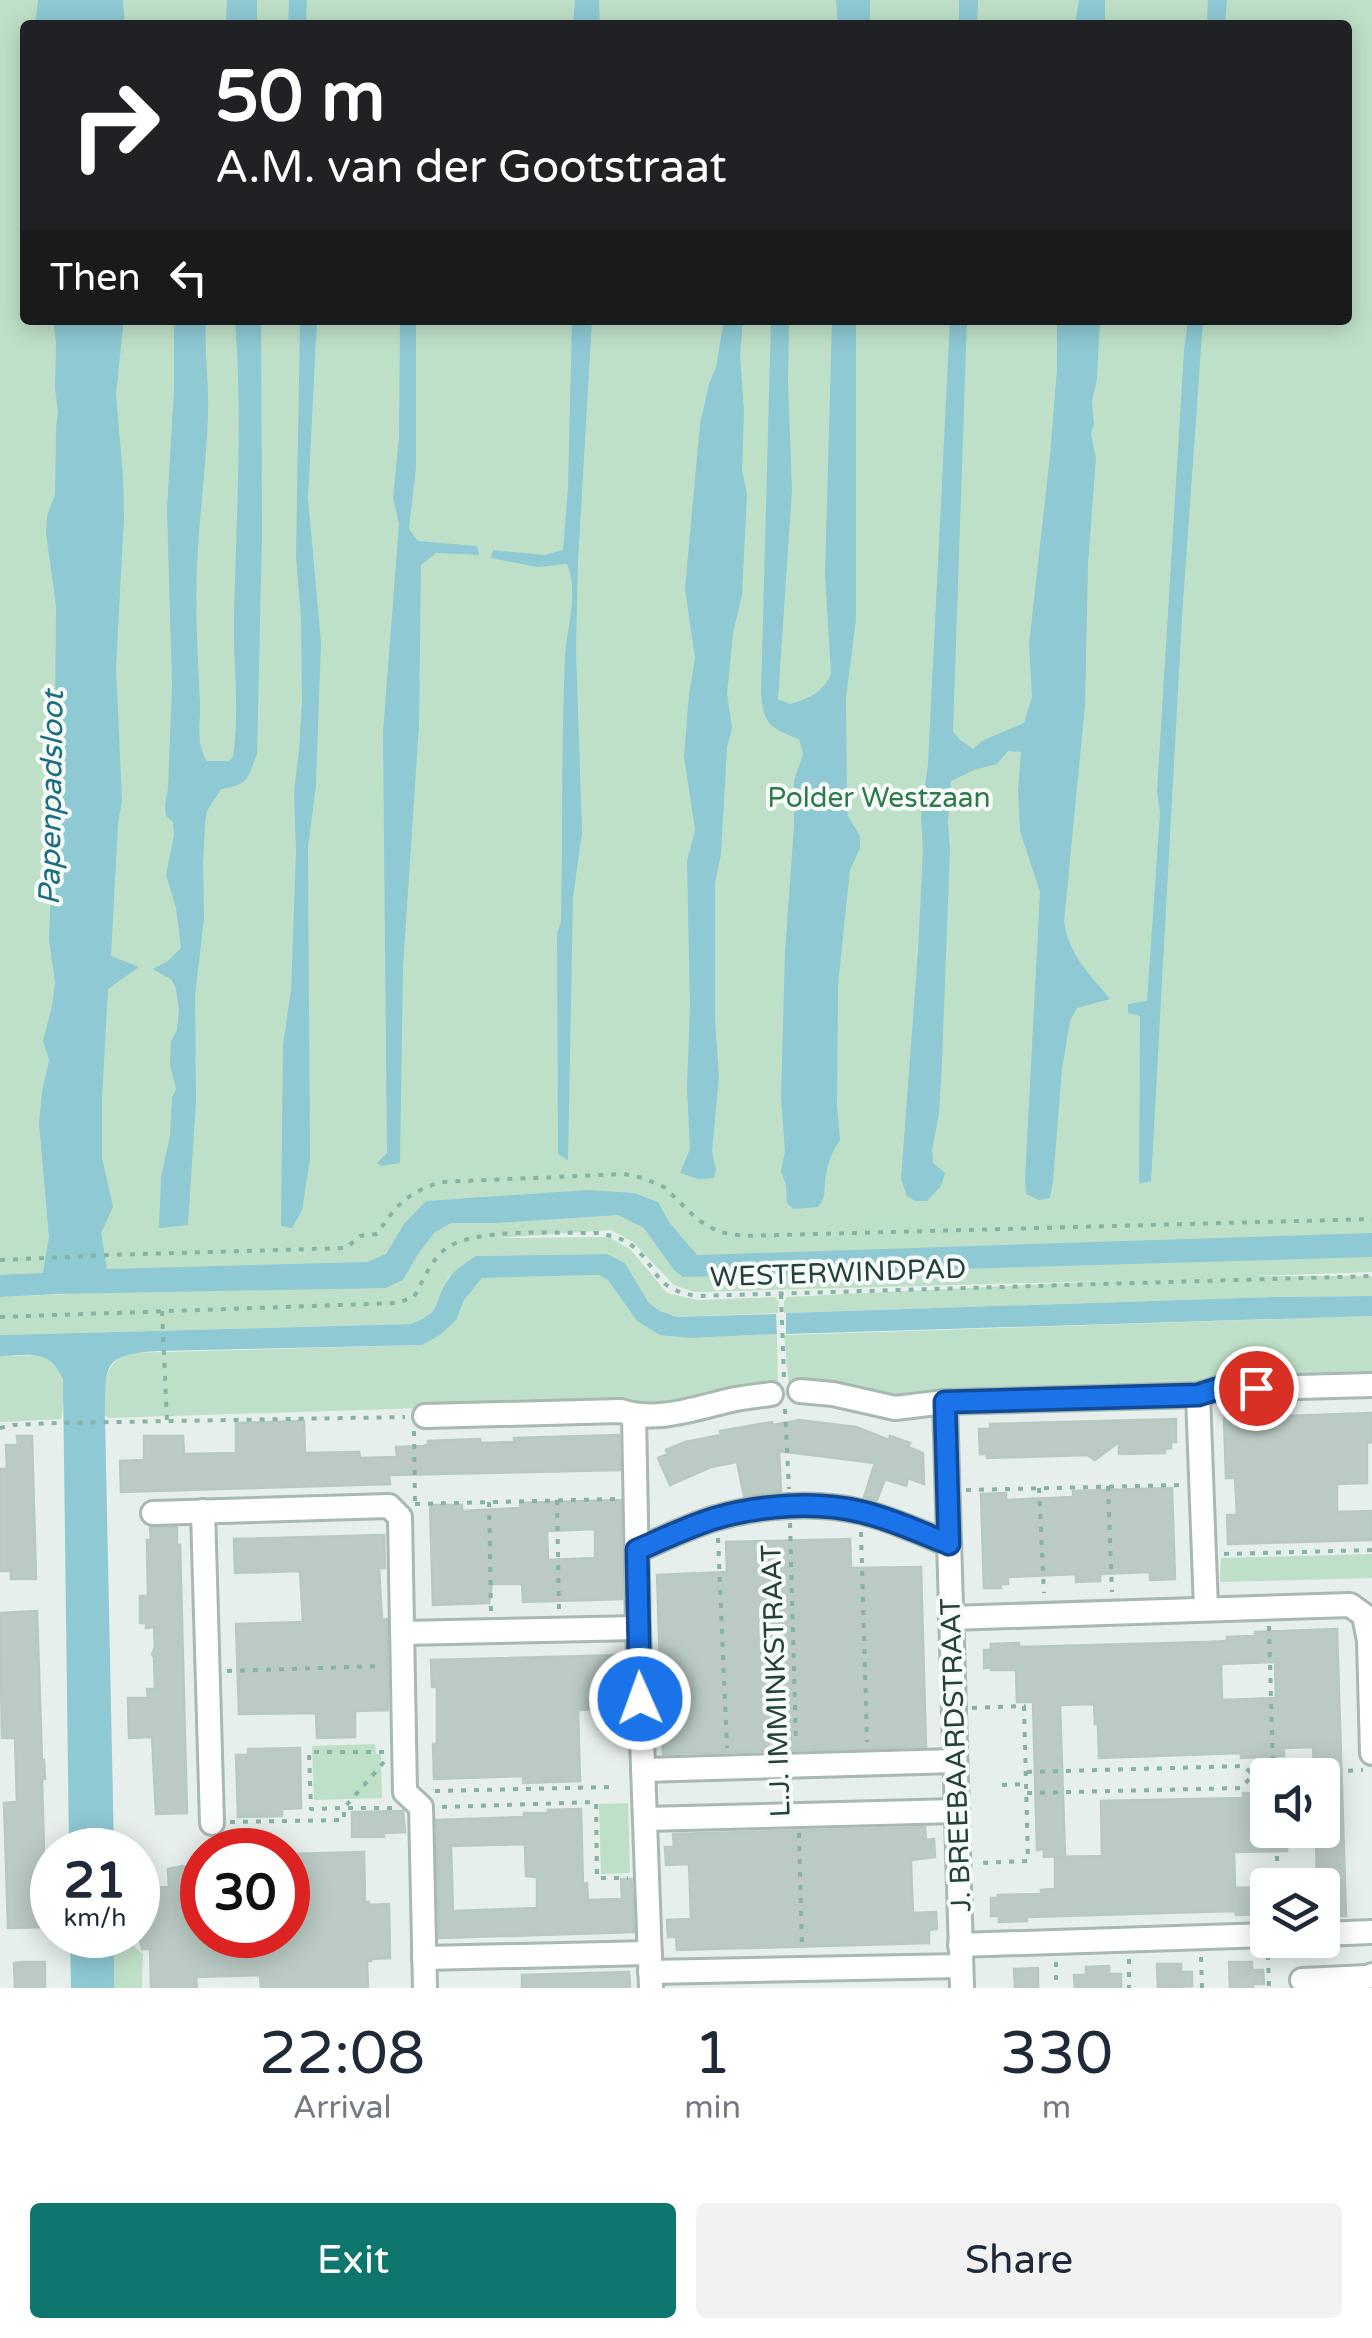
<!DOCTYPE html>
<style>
:root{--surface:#fff;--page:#f2f2f3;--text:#1f2937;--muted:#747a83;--accent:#0f766e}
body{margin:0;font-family:"Varela Round",sans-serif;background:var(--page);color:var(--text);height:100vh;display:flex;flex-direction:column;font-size:38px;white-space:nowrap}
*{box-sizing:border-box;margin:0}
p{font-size:32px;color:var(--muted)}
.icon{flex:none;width:55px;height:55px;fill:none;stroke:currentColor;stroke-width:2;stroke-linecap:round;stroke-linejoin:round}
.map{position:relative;height:1988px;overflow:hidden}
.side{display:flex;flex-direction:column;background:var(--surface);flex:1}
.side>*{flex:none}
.top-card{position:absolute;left:20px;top:20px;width:1332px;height:305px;border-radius:10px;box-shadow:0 5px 25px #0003;background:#202124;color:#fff;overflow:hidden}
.tools{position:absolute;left:1250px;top:1758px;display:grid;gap:20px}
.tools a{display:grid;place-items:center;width:90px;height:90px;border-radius:10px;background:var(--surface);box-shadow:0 5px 25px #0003;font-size:50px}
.speed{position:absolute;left:30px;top:1828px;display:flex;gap:20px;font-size:50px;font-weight:700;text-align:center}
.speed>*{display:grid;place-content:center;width:130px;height:130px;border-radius:50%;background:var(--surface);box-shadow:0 5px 25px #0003;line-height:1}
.speed small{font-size:25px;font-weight:400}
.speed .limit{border:15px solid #d22;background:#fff;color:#111}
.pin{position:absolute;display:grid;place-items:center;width:85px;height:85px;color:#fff;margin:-42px;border:5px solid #fff;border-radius:50%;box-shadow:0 2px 10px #0007}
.me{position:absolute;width:110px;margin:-55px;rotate:358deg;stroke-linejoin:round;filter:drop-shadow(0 0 8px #0008)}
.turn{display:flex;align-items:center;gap:35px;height:210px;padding:0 30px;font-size:45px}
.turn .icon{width:130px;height:130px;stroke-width:2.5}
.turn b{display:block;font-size:70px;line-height:85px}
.then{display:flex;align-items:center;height:95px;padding:0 30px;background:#0003;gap:20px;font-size:38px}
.eta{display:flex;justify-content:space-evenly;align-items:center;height:170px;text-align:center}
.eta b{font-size:60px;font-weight:600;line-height:70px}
.cta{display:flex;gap:20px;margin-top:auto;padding:20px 30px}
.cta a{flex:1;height:115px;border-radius:10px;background:var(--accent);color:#fff;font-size:40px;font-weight:600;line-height:115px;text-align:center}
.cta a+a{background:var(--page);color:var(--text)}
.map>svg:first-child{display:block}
</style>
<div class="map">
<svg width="1372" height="1988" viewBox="0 0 1372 1988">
<rect width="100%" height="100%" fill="#e6efeb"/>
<!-- green -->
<g fill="#bfe0c8" fill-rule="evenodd">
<path d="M0,0H1372V1272L1252,1276H1372V1296L1271,1297L786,1313H784V1302L787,1297L1105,1281L694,1292L674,1285L633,1242L611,1230L499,1238L609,1237L631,1250L667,1293L697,1300L775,1297L779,1302L778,1313L677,1317L660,1311L649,1303L625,1263L607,1254L476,1256L448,1278L439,1304L426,1318L410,1324L0,1335V1297L92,1293L0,1292ZM25,25H1348V320H25Z"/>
<path d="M599,1275L608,1279L637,1321L692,1338L777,1334L778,1388L683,1402H622L619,1398L424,1403V1408L109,1418L105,1416C106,1387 99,1369 127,1353L422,1345L455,1320L464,1300L482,1278Z"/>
<path d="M1372,1316V1373L1228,1377C1207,1379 1187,1387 1166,1388L1162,1382L980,1387L979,1393L899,1401L789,1388L784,1335Z"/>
<path d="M40,1355C67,1368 67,1392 61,1419L0,1422V1356Z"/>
<polygon points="1372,1554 1372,1578 1220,1582 1221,1558"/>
<polygon points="375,1744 376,1754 381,1754 382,1798 314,1800 312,1746"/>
<polygon points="628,1803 630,1873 601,1874 599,1804"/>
<polygon points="114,1935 135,1935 134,1946 143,1954 142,1988 114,1988"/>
</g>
<!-- water -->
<g fill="#8ec9d4">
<polygon points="38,0 123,0 125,25 35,25"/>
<polygon points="227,0 257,0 257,25 226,25"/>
<polygon points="289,0 307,0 306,25 288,25"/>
<polygon points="575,0 599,0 600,25 573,25"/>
<polygon points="836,0 870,0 870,25 838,25"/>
<polygon points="959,0 978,0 977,25 959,25"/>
<polygon points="1079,0 1105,0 1105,25 1075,25"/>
<polygon points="1208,0 1227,0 1225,25 1207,25"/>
<polygon points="53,320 123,320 123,327 116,394 123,477 124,517 116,667 122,801 118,823 111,956 139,967 108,989 102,1098 102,1158 113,1207 101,1233 107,1269 367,1262 386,1254 404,1224 426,1201 588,1190 634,1193 658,1202 669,1222 697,1255 1372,1233 1372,1257 683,1277 674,1270 644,1228 618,1215 496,1223 451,1223 434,1233 418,1254 403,1280 385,1288 58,1294 0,1297 0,1275 43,1273 49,1237 39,1123 42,1092 49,1060 43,1041 52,1006 55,983 49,939 52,860 57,817 55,713 56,606 46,533 47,516 55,494 56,429 58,412 55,388 56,343"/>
<path d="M174,320H206C204,351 209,381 208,412C207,452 202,493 199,534C194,590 197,646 200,702C201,722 195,743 207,761H229L233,757C240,708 233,667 234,619C236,520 243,419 235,320H261L262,535L257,754C247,779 249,785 221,789L207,811L205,824L203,863L204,919L195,995L196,1101L188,1225L159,1228L161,1177L170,1136L172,1098L176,1089L170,1065L171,1041L177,1030L179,1010L176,989L172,980L153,969L168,961L181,948L176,908L166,875L174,835L173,822L166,816L165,805L168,789L172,684L167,509L174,388Z"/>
<polygon points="300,320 317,320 308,498 321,642 316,785 308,847 310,1159 302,1210 292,1228 281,1226 283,1045 291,990 296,853 294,790 299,750 302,702 301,619 296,557"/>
<polygon points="400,320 416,320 416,468 409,529 418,541 477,546 479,555 436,553 421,565 419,725 403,967 400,1163 381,1166 377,1163 387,1153 383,732 399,524 393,497 399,438"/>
<path d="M572,320H592L578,561L576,649L582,832L573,898L568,1160L558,1154L557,933L561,922C563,834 561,745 565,657C567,627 579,592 567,564L537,567L491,558L493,550L545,555L563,550L568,488Z"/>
<polygon points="724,320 743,320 740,355 744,411 742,470 747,494 742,595 733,633 727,694 732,728 727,748 721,854 715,883 715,1020 719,1077 712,1151 716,1170 714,1178 698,1179 680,1173 690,1149 687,1088 690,1006 687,861 695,830 684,756 689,695 695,658 685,589 700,424 709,384 716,367"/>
<path d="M771,320H789L788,381L792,490L778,699L790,704C809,698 822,694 831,674L825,575L832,320H856V619L846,698L847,808L848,816L860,836V848L850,870L838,985L837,1106L840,1140C831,1152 827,1167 825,1181C824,1193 826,1197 818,1207L794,1209L787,1203L786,1185L781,1171L785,1151L781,1098L785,952L794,826V781L803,754L799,739C770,727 764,726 761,694Z"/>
<path d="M950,320H967L953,731L959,739L973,749L982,741L1024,723L1032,697L1029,644L1050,456L1057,369V320H1100L1097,379L1092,401L1094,424L1091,434L1096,458L1088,563L1085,705L1064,922C1069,955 1089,973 1110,999L1077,1008L1070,1021L1062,1069L1053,1181L1050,1198L1039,1200L1026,1194L1025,1180L1040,892L1020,831L1018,790L1021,752L1008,751L997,764L974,770L951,781L948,823L950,849L942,1061L939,1114L932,1150L933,1163L945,1173L941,1186L927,1201H915L907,1196L901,1179L918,951L923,850L921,816L928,764Z"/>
<polygon points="1188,320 1203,320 1182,617 1151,1182 1139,1183 1140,1016 1128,1013 1128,1004 1147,1001 1160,813 1157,792 1184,351"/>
<path d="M607,1254L625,1263L649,1303L660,1311L677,1317L776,1314L777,1334L692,1338L660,1335L637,1321L608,1280L599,1275L482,1278L464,1300L456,1320L440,1335L422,1345L157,1351C101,1355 106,1365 105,1416L114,1850H69L63,1380C50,1348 30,1355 0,1356V1335L410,1324C446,1312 432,1300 450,1277C457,1268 467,1262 476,1256Z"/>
<polygon points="1372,1296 1372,1316 786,1334 786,1313 1271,1297"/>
<polygon points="70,1935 114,1935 114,1988 71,1988"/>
</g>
<!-- building -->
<g fill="#bbcac4" stroke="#b8c9c2" stroke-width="2.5" fill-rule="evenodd">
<polygon points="1372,1413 1372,1442 1367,1443 1367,1483 1337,1484 1337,1512 1372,1511 1372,1540 1228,1544 1227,1515 1237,1515 1235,1478 1226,1478 1224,1418"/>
<polygon points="1176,1419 1176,1442 1171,1442 1171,1448 1165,1449 1165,1453 1119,1454 1119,1442 1095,1460 1087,1455 987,1458 987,1454 980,1454 979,1429 990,1429 990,1424"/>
<polygon points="799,1420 856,1427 889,1440 890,1436 910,1443 908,1447 923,1453 924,1484 908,1478 906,1486 885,1479 877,1500 864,1497 875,1463 779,1451 781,1492 744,1496 737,1462 711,1467 670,1485 658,1458 668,1454 666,1450 685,1442 721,1435 720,1431 772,1422 773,1425"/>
<polygon points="304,1421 305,1453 359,1452 360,1458 397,1457 396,1447 423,1446 428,1445 428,1441 480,1439 480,1443 514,1442 514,1438 619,1435 620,1470 389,1475 390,1484 121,1492 120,1461 144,1460 144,1436 183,1436 184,1454 236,1453 236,1423"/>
<polygon points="17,1436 32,1436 36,1579 11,1579 11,1571 0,1571 0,1469 7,1469 6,1445 18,1445"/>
<polygon points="1172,1488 1175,1579 1150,1580 1150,1572 1100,1574 1100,1581 1076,1582 1076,1574 1008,1577 1008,1584 1000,1584 1001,1588 984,1588 981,1494 1006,1493 1006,1500 1073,1497 1073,1491"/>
<path d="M621,1500L622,1599L523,1602L522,1584H492L489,1603L433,1605L430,1505H462V1511L520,1508V1503ZM595,1529V1558L548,1560L547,1531Z"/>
<polygon points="150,1527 177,1527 177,1546 180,1545 187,1813 156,1814 152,1737 129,1738 128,1698 148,1698 147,1689 155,1689 154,1657 152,1654 155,1647 154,1627 146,1628 146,1623 140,1623 140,1596 148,1596 147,1540 151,1540"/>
<polygon points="384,1535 385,1568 379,1568 382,1620 387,1619 388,1710 355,1711 355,1737 317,1738 316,1713 239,1714 236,1624 303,1622 300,1571 235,1573 234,1539"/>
<polygon points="850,1539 851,1568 921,1567 926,1747 663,1754 657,1575 727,1572 726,1542"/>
<polygon points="37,1611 42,1760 44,1760 45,1779 42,1779 46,1927 8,1928 4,1803 17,1802 15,1738 2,1738 0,1613"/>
<path d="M1337,1629L1346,1916H1322V1885H1317L1316,1830H1322V1767H1314L1313,1747L1284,1748V1756L1241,1758V1753L1099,1758L1098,1724H1095L1094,1704L1060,1705L1065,1856L1044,1857V1849L1037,1850L1033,1702H1017L1016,1670H991L992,1667L984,1668V1650H991V1644L1019,1643V1647L1207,1642L1227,1641V1637L1255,1636V1632ZM1275,1662L1276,1698L1222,1700L1221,1664Z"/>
<polygon points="624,1655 626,1708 578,1710 580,1781 523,1783 523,1776 434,1779 433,1744 437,1744 437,1687 432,1687 431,1660"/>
<polygon points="300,1748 301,1808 282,1809 282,1816 238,1817 236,1755 248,1755 248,1749"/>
<polygon points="1243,1793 1268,1793 1268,1834 1286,1833 1287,1851 1234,1852 1235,1888 1268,1887 1268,1908 1263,1908 1263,1914 1236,1915 1235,1911 1027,1917 1027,1921 999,1922 999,1916 991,1916 991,1898 998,1898 998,1895 1041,1894 1041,1890 1055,1889 1055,1857 1102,1856 1101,1801 1243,1798"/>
<path d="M581,1809L583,1884L587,1883L588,1900L622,1899L621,1879H632L634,1932L439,1938L436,1820L524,1817V1813H549L548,1810ZM525,1844L526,1876L537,1877V1908L453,1911L451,1846Z"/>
<polygon points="352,1812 403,1811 405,1832 384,1833 384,1837 352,1837"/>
<polygon points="925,1827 926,1840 934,1839 935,1857 911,1860 912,1890 913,1913 936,1912 937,1929 929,1930 929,1943 677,1950 676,1937 668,1937 667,1920 691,1919 689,1864 666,1865 665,1847 674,1847 673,1834"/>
<polygon points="364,1852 365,1902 369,1902 369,1905 389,1904 390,1958 371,1959 371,1961 367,1961 368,1988 261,1988 260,1975 196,1977 197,1988 151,1988 150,1949 142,1949 139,1935 142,1928 149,1927 148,1888 169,1887 168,1869 182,1866 195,1868 196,1897 202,1896 202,1935 288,1935 288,1854"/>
<polygon points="22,1962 45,1962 45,1988 15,1988 14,1963"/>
<polygon points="1229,1962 1252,1962 1252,1970 1263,1970 1264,1984 1253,1984 1253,1988 1230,1988"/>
<polygon points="1157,1964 1181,1964 1181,1972 1192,1972 1192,1986 1158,1988"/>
<polygon points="1109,1966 1109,1974 1121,1974 1121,1988 1075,1988 1074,1975 1086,1975 1086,1967"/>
<polygon points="1038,1968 1038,1988 1015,1988 1014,1969"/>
<polygon points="629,1972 630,1988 522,1988 522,1975"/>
</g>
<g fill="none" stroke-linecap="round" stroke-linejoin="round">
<!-- street casing -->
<g stroke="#a8b8b2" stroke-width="28">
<g id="street">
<polyline points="800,1391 833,1394 895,1408 945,1402 1198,1395 1217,1389 1372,1385"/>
<polyline points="1198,1395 1206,1609"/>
<polyline points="945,1402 962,1988"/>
<polyline points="634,1415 638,1628 651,1988"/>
<path d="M425,1416L621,1411C657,1423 696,1408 731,1400C744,1397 758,1396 771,1394"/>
<polyline points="203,1511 212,1823"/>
<polyline points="153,1513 389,1506 400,1517 405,1792 421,1807 425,1988"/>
<path d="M637,1550C663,1539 689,1526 716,1518C762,1505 816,1501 862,1512C892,1519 921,1533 949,1544"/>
<polyline points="951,1618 1350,1605 1364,1615 1369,1641 1372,1753"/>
<polyline points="403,1633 638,1628"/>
<polyline points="643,1770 955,1761"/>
<polyline points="645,1819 956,1811"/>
<polyline points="1322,1934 1372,1932"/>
<polyline points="960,1945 1268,1935"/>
<polyline points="424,1958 650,1953"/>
<polyline points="650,1972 961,1966"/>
<polyline points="1302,1980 1368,1977 1372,1975"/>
</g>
</g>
<!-- path -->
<g stroke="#86b3a5" stroke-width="4" stroke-dasharray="5 8" stroke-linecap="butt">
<path d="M0,1260L109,1255L346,1248L360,1236L377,1234C397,1204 406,1194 440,1182L624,1174L643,1178L664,1187L698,1220L719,1232L743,1236L1372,1219"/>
<polyline points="781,1294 784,1379"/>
<polyline points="162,1311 167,1420"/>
<path d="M0,1317L397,1303L414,1297C423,1281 430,1262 444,1250C473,1226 562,1234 600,1233C610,1236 622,1238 630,1244C661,1268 650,1288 697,1296L1372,1276"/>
<polyline points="785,1409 789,1489"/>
<polyline points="0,1428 13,1425 57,1423 405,1417"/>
<polyline points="414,1431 415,1502"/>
<polyline points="1108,1486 1112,1592"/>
<polyline points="1039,1488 1044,1593"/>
<polyline points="966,1490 1181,1485"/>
<polyline points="557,1500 559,1609"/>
<polyline points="489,1502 491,1611"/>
<polyline points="415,1504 615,1499"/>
<polyline points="790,1523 796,1744"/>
<polyline points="861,1532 867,1742"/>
<polyline points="718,1538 727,1748"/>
<polyline points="1224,1554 1372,1550"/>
<polyline points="1269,1626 1273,1772"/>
<polyline points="227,1671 382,1666"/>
<polyline points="972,1708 1024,1706 1028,1861 979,1863"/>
<polyline points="384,1752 309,1752 311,1809 344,1808 384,1762"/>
<polyline points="1027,1772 1244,1766 1253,1775 1363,1770"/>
<polyline points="1002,1785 1027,1784"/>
<polyline points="435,1791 610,1787"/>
<polyline points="1027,1793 1241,1788 1252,1776"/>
<polyline points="442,1807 596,1802 597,1878 628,1878"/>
<polyline points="230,1822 344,1820 344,1808 393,1808"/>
<polyline points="1276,1830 1278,1885"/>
<polyline points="799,1833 802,1949"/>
<polyline points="1268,1955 1269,1988"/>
<polyline points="1201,1957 1202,1988"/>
<polyline points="1129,1959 1129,1988"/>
<polyline points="1056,1962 1056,1988"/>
</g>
<!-- street -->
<use href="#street" stroke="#fff" stroke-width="22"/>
</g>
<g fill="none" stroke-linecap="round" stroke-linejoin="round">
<!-- route casing -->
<g stroke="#114b97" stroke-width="25">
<path id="route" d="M640,1699L637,1550C663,1539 689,1526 716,1518C761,1505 816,1501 862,1512C892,1519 921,1533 949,1544L945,1402L1198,1395L1217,1389L1256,1388"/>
</g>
<!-- route -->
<use href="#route" stroke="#1a73e8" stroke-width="18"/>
</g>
<g text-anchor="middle" stroke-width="8" stroke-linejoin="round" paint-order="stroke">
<!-- park labels -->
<g font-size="28" fill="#2d7a4b" stroke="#f7fbf9">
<text x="879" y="807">Polder Westzaan</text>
</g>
<!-- street labels -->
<g font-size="28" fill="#24423a" stroke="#f7fbf9">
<text transform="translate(838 1272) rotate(-2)" y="10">WESTERWINDPAD</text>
<text transform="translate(775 1681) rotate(-92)" y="10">L.J. IMMINKSTRAAT</text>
<text transform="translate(955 1755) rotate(-92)" y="10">J. BREEBAARDSTRAAT</text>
</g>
<!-- water labels -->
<g font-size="30" font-style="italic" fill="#1c6f80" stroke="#f7fbf9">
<text transform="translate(51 798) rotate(-89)" y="10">Papenpadsloot</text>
</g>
</g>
</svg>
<div class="tools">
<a><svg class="icon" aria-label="sound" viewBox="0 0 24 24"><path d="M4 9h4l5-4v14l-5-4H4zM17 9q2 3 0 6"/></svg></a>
<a><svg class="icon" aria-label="layers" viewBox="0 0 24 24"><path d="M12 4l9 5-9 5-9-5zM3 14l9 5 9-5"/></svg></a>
</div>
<div class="speed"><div>21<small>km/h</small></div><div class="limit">30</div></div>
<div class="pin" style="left:1256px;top:1388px;background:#d93025"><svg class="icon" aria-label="arrive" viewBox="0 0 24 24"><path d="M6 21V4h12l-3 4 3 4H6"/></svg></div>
<svg class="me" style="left:640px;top:1699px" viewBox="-20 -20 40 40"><circle r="17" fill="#1a73e8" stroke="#fff" stroke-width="3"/><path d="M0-11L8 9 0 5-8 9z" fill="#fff"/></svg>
<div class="top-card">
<div class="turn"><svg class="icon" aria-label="right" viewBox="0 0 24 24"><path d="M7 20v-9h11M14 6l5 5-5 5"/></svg><div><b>50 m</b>A.M. van der Gootstraat</div></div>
<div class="then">Then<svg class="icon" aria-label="left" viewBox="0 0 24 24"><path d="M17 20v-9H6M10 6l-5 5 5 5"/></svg></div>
</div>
</div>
<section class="side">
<div class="eta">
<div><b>22:08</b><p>Arrival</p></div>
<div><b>1</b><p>min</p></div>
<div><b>330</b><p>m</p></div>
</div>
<div class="cta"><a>Exit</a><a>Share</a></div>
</section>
